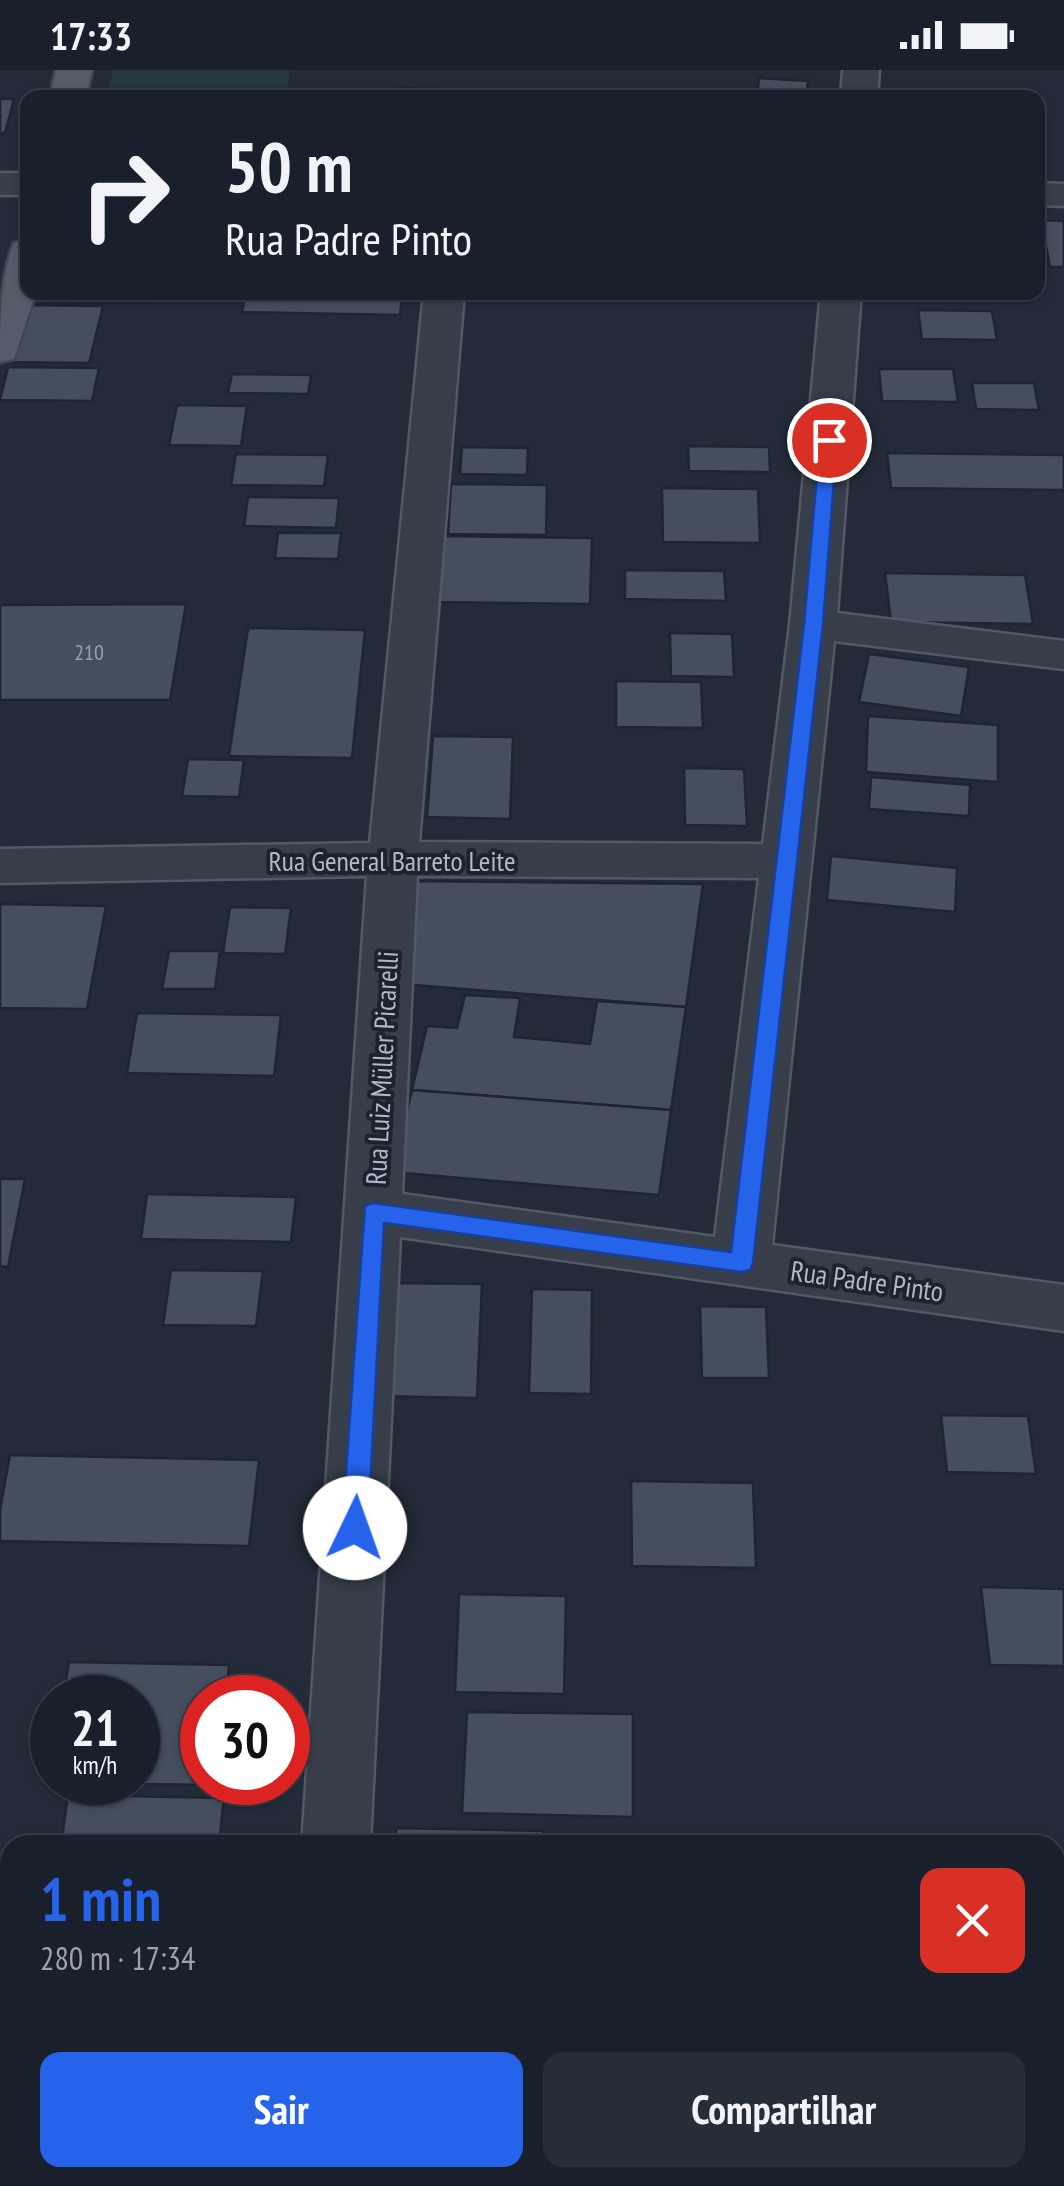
<!DOCTYPE html>
<html lang="pt">
<meta charset="utf-8">
<style>
:root{--surface:#1a202b;--page:#272d37;--text:#f1f3f6;--muted:#9fa3a9;--line:#383e47;--accent:#2563eb}
body{margin:0;font-family:"PT Sans Narrow",sans-serif;background:var(--page);color:var(--text);height:100vh;display:flex;flex-direction:column;font-size:38px;white-space:nowrap}
*{box-sizing:border-box;margin:0}
p{font-size:32px;color:var(--muted)}
.icon{flex:none;width:55px;height:55px;fill:none;stroke:currentColor;stroke-width:2;stroke-linecap:round;stroke-linejoin:round}
.map{position:relative;flex:1;overflow:hidden}
.side{position:absolute;left:0px;top:1765px;width:1065px;height:352px;display:flex;flex-direction:column;background:var(--surface);border-radius:30px 30px 0 0;box-shadow:0 2px 8px #0004,0 0 0 2px var(--line)}
.side>*{flex:none}
.hud{position:absolute;left:20px;top:20px;width:1025px;height:210px;border-radius:20px;box-shadow:0 2px 8px #0004,0 0 0 2px var(--line);background:#1a202b;color:var(--text);overflow:hidden}
.speed{position:absolute;left:30px;top:1605px;display:flex;gap:20px;font-size:50px;font-weight:700;text-align:center}
.speed>*{display:grid;place-content:center;width:130px;height:130px;border-radius:50%;background:var(--surface);box-shadow:0 2px 8px #0004,0 0 0 2px var(--line);line-height:1}
.speed small{font-size:25px;font-weight:400}
.speed .limit{border:15px solid #d22;background:#fff;color:#111}
.pin{position:absolute;display:grid;place-items:center;width:85px;height:85px;color:#fff;margin:-42px;border:5px solid #fff;border-radius:50%;box-shadow:0 2px 10px #0007}
.me{position:absolute;width:110px;margin:-55px;rotate:3deg;stroke-linejoin:round;filter:drop-shadow(0 0 8px #0008)}
.turn{display:flex;align-items:center;gap:35px;height:210px;padding:0 40px;font-size:45px}
.turn .icon{width:130px;height:130px;stroke-width:2.5}
.turn b{display:block;font-size:70px;line-height:85px}
.round{display:grid;place-items:center;flex:none;width:105px;height:105px;border-radius:20px;background:var(--page)}
.head{display:flex;align-items:center;justify-content:space-between;height:170px;padding:0 40px}
h1{font-size:60px;font-weight:800;line-height:75px;color:var(--accent)}
.cta{display:flex;gap:20px;margin-top:auto;padding:20px 40px}
.cta a{flex:1;height:115px;border-radius:20px;background:var(--accent);color:#fff;font-size:40px;font-weight:800;line-height:115px;text-align:center}
.cta a+a{background:var(--page);color:var(--text)}
.status{display:flex;justify-content:space-between;align-items:center;height:70px;padding:0 50px;background:var(--surface);direction:ltr}
.status svg{height:28px;fill:currentColor}
.map>svg:first-child{display:block}
</style>
<div class="status"><b>17:33</b><svg viewBox="0 0 49 12"><path d="M0 12V9h3v3zM5 12V6h3v6zM10 12V3h3v9zM15 12V0h3v12zM26 1h20v11H26zM47 4h2v5h-2z"/></svg></div>
<div class="map">
<svg width="1064" height="2116" viewBox="0 0 1064 2116">
<rect width="100%" height="100%" fill="#232b39"/>
<!-- green -->
<polygon fill="#26383b" points="113,0 290,0 286,27 107,27"/>
<!-- building -->
<g fill="#454e5d" stroke="#1e2530" stroke-width="2.5">
<polygon points="759,8 808,11 806,28 757,28"/>
<polygon points="398,18 439,19 438,28 396,28"/>
<polygon points="656,19 697,21 697,28 654,28"/>
<polygon points="0,29 14,29 5,63 0,63"/>
<polygon points="1041,150 1064,151 1064,197 1050,197"/>
<polygon points="28,222 153,222 151,233 22,231"/>
<polygon points="246,222 403,222 400,245 242,242"/>
<polygon points="13,235 103,236 89,293 0,292"/>
<polygon points="918,240 992,241 997,270 922,269"/>
<polygon points="8,297 99,298 92,331 0,330"/>
<polygon points="879,299 953,299 958,332 882,331"/>
<polygon points="232,304 311,305 308,324 228,323"/>
<polygon points="972,313 1034,313 1039,340 976,339"/>
<polygon points="177,335 247,336 241,376 169,375"/>
<polygon points="688,376 769,377 770,402 689,401"/>
<polygon points="462,377 528,378 527,405 460,404"/>
<polygon points="887,383 1064,385 1064,420 891,418"/>
<polygon points="236,384 328,385 324,416 231,415"/>
<polygon points="451,414 547,415 546,465 448,464"/>
<polygon points="662,418 758,419 760,473 663,472"/>
<polygon points="248,427 339,428 336,458 244,456"/>
<polygon points="278,463 341,463 338,489 275,488"/>
<polygon points="438,466 592,468 590,534 433,532"/>
<polygon points="625,500 724,501 726,531 625,529"/>
<polygon points="885,503 1025,505 1033,554 891,552"/>
<polygon points="186,534 170,630 0,630 0,535"/>
<polygon points="248,558 365,560 352,688 229,686"/>
<polygon points="670,563 732,564 734,607 671,606"/>
<polygon points="869,584 969,597 961,646 859,632"/>
<polygon points="616,611 701,612 703,658 616,657"/>
<polygon points="868,646 998,655 998,712 866,702"/>
<polygon points="433,666 513,667 510,749 427,747"/>
<polygon points="188,689 244,690 239,727 182,726"/>
<polygon points="684,698 744,699 747,756 685,755"/>
<polygon points="871,707 970,715 969,746 869,739"/>
<polygon points="831,786 957,798 955,842 827,830"/>
<polygon points="398,811 703,814 686,937 390,913"/>
<polygon points="0,834 106,836 87,939 0,938"/>
<polygon points="230,837 291,838 285,884 223,883"/>
<polygon points="169,881 220,881 215,919 162,919"/>
<polygon points="465,925 520,928 514,967 590,974 597,931 686,937 671,1040 412,1020 427,956 457,958"/>
<polygon points="137,943 281,945 274,1006 127,1003"/>
<polygon points="412,1020 671,1040 659,1125 392,1102"/>
<polygon points="0,1109 25,1109 8,1197 0,1196"/>
<polygon points="147,1124 296,1127 291,1172 141,1169"/>
<polygon points="171,1200 263,1201 256,1256 163,1255"/>
<polygon points="383,1213 482,1214 477,1328 374,1326"/>
<polygon points="532,1219 592,1220 591,1324 529,1323"/>
<polygon points="700,1236 766,1237 769,1308 702,1308"/>
<polygon points="941,1345 1028,1346 1036,1404 947,1402"/>
<polygon points="10,1385 259,1390 249,1476 0,1471 0,1440"/>
<polygon points="631,1411 753,1413 756,1498 632,1496"/>
<polygon points="981,1517 1064,1519 1064,1596 990,1595"/>
<polygon points="459,1524 566,1526 564,1624 455,1622"/>
<polygon points="69,1592 229,1595 226,1628 202,1628 202,1712 216,1715 50,1713 52,1695 52,1712 138,1712 138,1628 63,1628"/>
<polygon points="467,1642 633,1644 633,1747 462,1743"/>
<polygon points="68,1725 224,1728 219,1775 61,1775"/>
<polygon points="396,1758 543,1761 543,1775 395,1775"/>
<rect x="1055" y="1952" width="9" height="84"/>
<polygon points="47,2108 231,2108 230,2116 46,2116"/>
<polygon points="389,2108 696,2108 697,2116 389,2116"/>
</g>
<g fill="none" stroke-linecap="round" stroke-linejoin="round">
<!-- minor casing -->
<g stroke="#525864" stroke-width="5">
<g id="minor">
<polygon points="843,0 879,0 877,28 841,28"/>
<rect x="0" y="103" width="28" height="22"/>
<polygon points="1038,113 1064,114 1064,136 1038,135"/>
<path d="M424,222H464L419,772L763,774L790,554L821,222H861L837,543L1064,571V599L834,571L772,1175L1064,1215V1261L400,1167L370,1775H302L367,806L0,813V779L370,773ZM417,806L759,808L715,1167L402,1124Z"/>
<rect x="280" y="2108" width="74" height="8"/>
</g>
</g>
<!-- major casing -->
<g stroke="#404752" stroke-width="5">
<g id="major">
<polygon points="56,0 92,0 86,28 50,28"/>
<path d="M28,170V222H36L14,289L0,292C0,254 0,206 14,173Z"/>
</g>
</g>
<!-- minor -->
<use href="#minor" fill="#373e49" fill-rule="evenodd"/>
<!-- major -->
<use href="#major" fill="#555c69" fill-rule="evenodd"/>
</g>
<!-- route -->
<polygon fill="#2563eb" stroke="#184099" stroke-width="2.5" points="829,365 837,370 823,554 753,1193 750,1200 741,1202 384,1153 368,1458 364,1466 355,1469 346,1466 342,1458 365,1136 373,1133 731,1182 804,554 820,370"/>
<g text-anchor="middle" stroke-width="8" stroke-linejoin="round" paint-order="stroke">
<!-- number labels -->
<g font-size="22" fill="#979eab">
<text x="89" y="590">210</text>
</g>
<!-- street labels -->
<g font-size="28" fill="#b2b8c5" stroke="#1c232e">
<text x="392" y="801">Rua General Barreto Leite</text>
<text transform="translate(382 998) rotate(-87)" y="10">Rua Luiz Müller Picarelli</text>
<text transform="translate(867 1211) rotate(8)" y="10">Rua Padre Pinto</text>
</g>
</g>
</svg>
<div class="speed"><div>21<small>km/h</small></div><div class="limit">30</div></div>
<div class="pin" style="left:829px;top:370px;background:#d93025"><svg class="icon" aria-label="arrive" viewBox="0 0 24 24"><path d="M6 21V4h12l-3 4 3 4H6"/></svg></div>
<svg class="me" style="left:355px;top:1458px" viewBox="-20 -20 40 40"><circle r="19" fill="#fff"/><path d="M0-13L10 11 0 6-10 11z" fill="#2563eb"/></svg>
<div class="hud">
<div class="turn"><svg class="icon" aria-label="right" viewBox="0 0 24 24"><path d="M7 20v-9h11M14 6l5 5-5 5"/></svg><div><b>50 m</b>Rua Padre Pinto</div></div>
</div>
<section class="side">
<div class="head"><div><h1>1 min</h1><p>280 m · 17:34</p></div><a class="round" style="background:#d93025;color:#fff"><svg class="icon" aria-label="close" viewBox="0 0 24 24"><path d="M6 6l12 12M18 6L6 18"/></svg></a></div>
<div class="cta"><a>Sair</a><a>Compartilhar</a></div>
</section>
</div>
